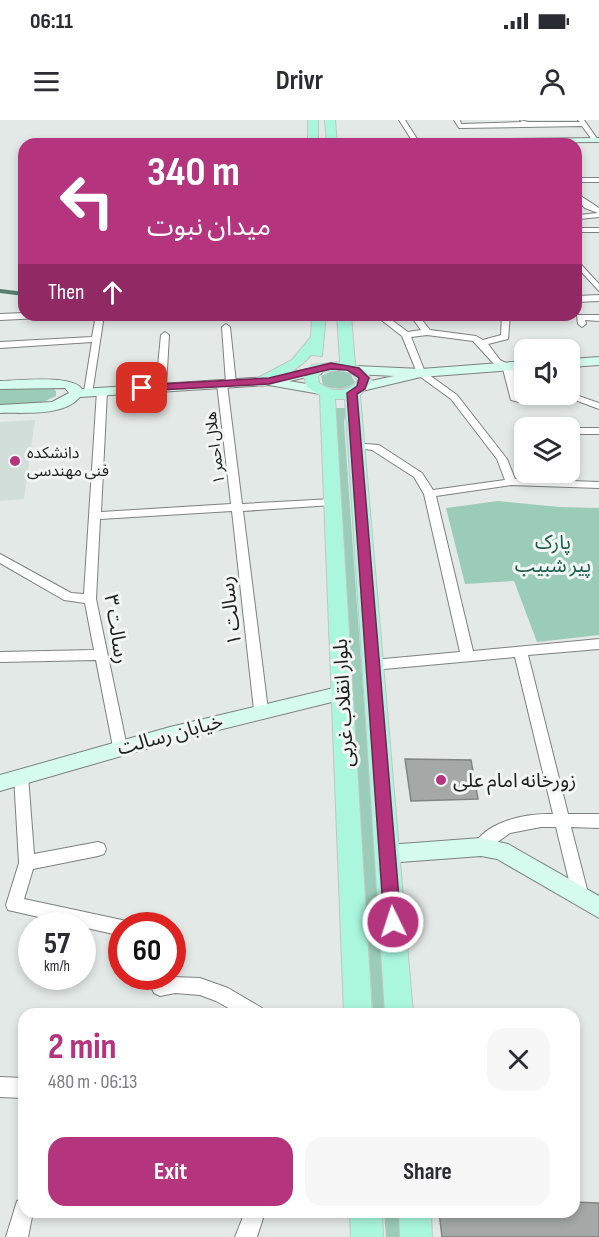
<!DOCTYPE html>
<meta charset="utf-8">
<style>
:root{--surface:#fff;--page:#f7f7f7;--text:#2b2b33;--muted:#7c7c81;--accent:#b5347e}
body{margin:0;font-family:"Sofia Sans Condensed","Noto Sans Arabic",sans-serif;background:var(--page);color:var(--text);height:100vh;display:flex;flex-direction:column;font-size:22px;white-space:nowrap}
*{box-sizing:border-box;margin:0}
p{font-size:20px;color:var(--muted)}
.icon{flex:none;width:33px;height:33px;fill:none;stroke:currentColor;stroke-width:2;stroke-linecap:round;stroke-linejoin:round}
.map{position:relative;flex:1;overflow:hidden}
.panel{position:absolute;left:18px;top:888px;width:562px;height:210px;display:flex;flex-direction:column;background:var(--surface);border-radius:18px;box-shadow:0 3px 9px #0003}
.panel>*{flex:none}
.hud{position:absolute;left:18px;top:18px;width:564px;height:183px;border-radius:18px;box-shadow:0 3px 9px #0003;background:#b5347e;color:#fff;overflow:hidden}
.tools{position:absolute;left:514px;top:219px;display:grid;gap:12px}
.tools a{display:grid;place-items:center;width:66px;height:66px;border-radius:12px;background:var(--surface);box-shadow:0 3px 9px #0003;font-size:30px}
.speed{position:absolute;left:18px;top:792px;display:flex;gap:12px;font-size:30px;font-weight:700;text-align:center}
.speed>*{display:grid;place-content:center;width:78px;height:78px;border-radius:50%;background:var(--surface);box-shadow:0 3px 9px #0003;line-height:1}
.speed small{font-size:15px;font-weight:400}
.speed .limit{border:9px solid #d22;background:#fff;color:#111}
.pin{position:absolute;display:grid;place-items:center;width:51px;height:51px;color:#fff;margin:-26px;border-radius:12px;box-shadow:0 3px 9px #0006}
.me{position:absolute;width:66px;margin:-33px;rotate:356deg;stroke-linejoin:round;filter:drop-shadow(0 0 4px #0008)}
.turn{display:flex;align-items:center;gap:21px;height:126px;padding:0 30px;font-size:27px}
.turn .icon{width:78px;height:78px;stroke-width:2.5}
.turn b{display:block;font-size:42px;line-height:51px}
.then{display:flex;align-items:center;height:57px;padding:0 30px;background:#0003;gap:12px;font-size:22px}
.round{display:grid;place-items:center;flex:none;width:63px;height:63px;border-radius:18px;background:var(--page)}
.summary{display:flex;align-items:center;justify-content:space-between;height:102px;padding:0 30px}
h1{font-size:36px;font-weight:700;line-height:45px;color:var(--accent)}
.action{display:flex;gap:12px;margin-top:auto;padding:12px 30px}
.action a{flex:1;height:69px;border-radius:18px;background:var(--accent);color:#fff;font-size:24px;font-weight:700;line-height:69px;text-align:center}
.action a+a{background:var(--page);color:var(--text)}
.status{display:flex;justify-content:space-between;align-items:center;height:42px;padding:0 30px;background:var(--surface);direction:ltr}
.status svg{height:16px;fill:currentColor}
header{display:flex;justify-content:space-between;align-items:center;height:78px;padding:0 30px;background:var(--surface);font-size:27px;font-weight:700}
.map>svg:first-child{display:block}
</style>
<div class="status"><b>06:11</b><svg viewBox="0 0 49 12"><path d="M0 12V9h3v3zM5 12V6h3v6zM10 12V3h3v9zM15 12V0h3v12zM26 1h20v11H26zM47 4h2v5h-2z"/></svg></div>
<header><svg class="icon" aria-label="menu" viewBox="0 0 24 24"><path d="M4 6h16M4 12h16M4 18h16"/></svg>Drivr<svg class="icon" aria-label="person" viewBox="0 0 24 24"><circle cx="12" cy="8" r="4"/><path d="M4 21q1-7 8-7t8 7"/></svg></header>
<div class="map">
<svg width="599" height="1117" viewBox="0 0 599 1117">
<rect width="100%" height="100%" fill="#e3e9e7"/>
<!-- built -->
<polygon fill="#d1ded9" points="35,300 24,379 0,381 0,302"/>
<!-- green -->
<g fill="#9bccb9">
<path d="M334,250L350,253L355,262C346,271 334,270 323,265L321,256Z"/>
<polygon points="51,267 56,271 56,276 41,283 0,286 0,268"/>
<polygon points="334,288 347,288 344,302 386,894 373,894"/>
<polygon points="498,381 559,387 599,388 599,515 537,522 514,461 465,464 446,388"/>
<polygon points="384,1092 400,1092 401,1117 386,1117"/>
</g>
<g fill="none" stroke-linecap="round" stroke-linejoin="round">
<!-- stream -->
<g stroke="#597f71" stroke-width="4">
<polyline points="0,171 24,174"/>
<polyline points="157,195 178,199 218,196 296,198"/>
</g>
</g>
<!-- building -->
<g fill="#a4a9a7" stroke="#818583" stroke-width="1.5">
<polygon points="405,639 471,640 478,679 411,681"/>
<polygon points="574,1082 599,1083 599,1117 442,1117 439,1092 574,1092"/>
</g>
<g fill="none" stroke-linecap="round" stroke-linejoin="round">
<!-- street casing -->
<g stroke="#7d817f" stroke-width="2">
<g id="street">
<polygon points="399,0 405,0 419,22 418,24 411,24 413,22"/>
<polygon points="454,0 460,0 461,4 522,2 520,0 528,2 580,2 578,0 584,0 598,20 593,21 582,6 459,8"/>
<rect x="576" y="58" width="23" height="4"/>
<polygon points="576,73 599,88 599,97 579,99 579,95 598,93 585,88 576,79"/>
<rect x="576" y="108" width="23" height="4"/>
<polygon points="576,139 599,164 599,171 576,146"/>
<polygon points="599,175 599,181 576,182 576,176"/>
<polygon points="24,193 24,195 45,195 41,198 0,200 0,194"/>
<polygon points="96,195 104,195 92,274 84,272 92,222 0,228 0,222 92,217"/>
<path d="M375,195H385L408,212L421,210L410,195H418L430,210L476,216L483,220L501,215L502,195H510L508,219L488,224L500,240L525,253V260L514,255L521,280L519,282L511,280L503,249L494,244L473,221L427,215L411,217L425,252L457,275L507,339L515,359L599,362V368L511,365L436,376L473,531L599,519V529L528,535L568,694H599V708L571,707L589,777L587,782L581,785L575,782L573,777L556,707H541L510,713L481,734L475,732L473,727C485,701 527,693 553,694L515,537L373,550L366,545L373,540L460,532L424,374L414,357L372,330L351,327V323L379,325L422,353L433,370L505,360L497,339L451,279L418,255L402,216Z"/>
<polygon points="577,195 599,195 599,201 585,200 586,204 582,207 578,204"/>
<polygon points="226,204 230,207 236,263 231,266 226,263 222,207"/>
<polygon points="165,212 169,215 166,267 161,270 156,267 161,215"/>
<polygon points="222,261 227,264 242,384 332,379 338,382 332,385 243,391 268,590 266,594 256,594 254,590 232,391 100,399 96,479 127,627 125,631 120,633 115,631 113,627 96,540 0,542 0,532 94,530 85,483 64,480 0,443 0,434 71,473 84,474 97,271 102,268 107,271 101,392 231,384 217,264"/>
<polygon points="570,273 599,283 599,289 559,274"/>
<rect x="570" y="308" width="29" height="6"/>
<polygon points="21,650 26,652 28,656 34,734 98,722 104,724 106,729 104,734 98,736 33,749 24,779 122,800 128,802 129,806 122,806 122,816 8,790 6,785 19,743 14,656 16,652"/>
<polygon points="146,856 200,858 228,868 262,888 265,894 239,894 216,881 200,875 175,873 160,876 154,873"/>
<polygon points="0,957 24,958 24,978 0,977"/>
<polygon points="24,1078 24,1092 33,1092 28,1117 6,1117 17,1081"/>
<polygon points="245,1092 265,1092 257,1117 235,1117"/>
</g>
</g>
<!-- secondary casing -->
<g stroke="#7d817f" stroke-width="2">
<g id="secondary">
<polygon points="599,18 599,22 338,24 342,21"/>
<polygon points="599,237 599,245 570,247 570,239"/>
<polygon points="525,241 525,249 421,257 362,271 356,267 357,264 394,256 356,254 350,250 356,246 421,249"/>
<path d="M317,247L323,251L321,254L289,261L325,267L326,270L320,274L269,265L80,277C63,297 24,292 0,293V285L52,282L69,273L65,268L0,269V261C18,261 71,254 82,269L269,257Z"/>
<polygon points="342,566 348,568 351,573 348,578 170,622 0,671 0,655 170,607"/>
<polygon points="481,718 508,724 599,776 599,798 497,739 481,736 387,743 380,741 376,734 380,727 387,725"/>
</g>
</g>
<!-- primary casing -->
<g stroke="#c4c4c4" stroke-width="2">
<g id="primary">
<rect x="308" y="0" width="10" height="24"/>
<polygon points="325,0 335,0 337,24 327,24"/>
<path d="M312,195H326L322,236L311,235C302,246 271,269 256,265L254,262L256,259L292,240L311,217Z"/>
<path d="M337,195H351L355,245L366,251L372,261L360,275L413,894H385L345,279H335L372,894H344L320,275L307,267L304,256L312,245L340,242ZM340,250L353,254L358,261C347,274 332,272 319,263L318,256L321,252Z"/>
<polygon points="350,1092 382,1092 383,1117 351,1117"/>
<polygon points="399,1092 431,1092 432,1117 400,1117"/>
</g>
</g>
<!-- street -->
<use href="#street" fill="#fff" fill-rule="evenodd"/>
<!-- secondary -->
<use href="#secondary" fill="#d4fbee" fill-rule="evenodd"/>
<!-- primary -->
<use href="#primary" fill="#aaf7de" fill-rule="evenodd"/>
</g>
<!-- route -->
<polygon fill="#b5347e" stroke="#762252" stroke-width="1.5" points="331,243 359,248 369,258 365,269 357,274 401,802 399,808 393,810 387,808 384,802 347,273 357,266 359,258 347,250 331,249 269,264 142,271 137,268 142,265 269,258"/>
<!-- markers -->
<g fill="#b5347e" stroke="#f1f6f4" stroke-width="2">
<circle cx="15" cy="341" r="6"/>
<circle cx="441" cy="660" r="6"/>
</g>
<g text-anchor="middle" stroke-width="6" stroke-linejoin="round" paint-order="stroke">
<!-- far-street labels -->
<g font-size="16" fill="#1c1e1d" stroke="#f1f6f4">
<text transform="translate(214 328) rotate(-97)" y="6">هلال احمر ۱</text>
</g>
<!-- far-poi labels -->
<g font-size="16" fill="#1c1e1d" stroke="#f1f6f4" text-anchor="start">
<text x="27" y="338">دانشکده<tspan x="27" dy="18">فنی مهندسی</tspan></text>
</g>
<!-- park labels -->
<g font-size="20" fill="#1a5e4a" stroke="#f1f6f4">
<text x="553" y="429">پارک<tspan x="553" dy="23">پیر شبیب</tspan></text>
</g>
<!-- street labels -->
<g font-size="20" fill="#1c1e1d" stroke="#f1f6f4">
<text transform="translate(230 491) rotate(-97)" y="7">رسالت ۱</text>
<text transform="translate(117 509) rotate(81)" y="7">رسالت ۳</text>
<text transform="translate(343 583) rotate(-93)" y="7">بلوار انقلاب غربی</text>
<text transform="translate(170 614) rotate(-15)" y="7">خیابان رسالت</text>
</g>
<!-- poi labels -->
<g font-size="20" fill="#1c1e1d" stroke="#f1f6f4" text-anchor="start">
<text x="453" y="667">زورخانه امام علی</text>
</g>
</g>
</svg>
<div class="tools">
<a><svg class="icon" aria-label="sound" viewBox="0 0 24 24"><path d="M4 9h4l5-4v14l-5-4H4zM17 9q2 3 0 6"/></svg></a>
<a><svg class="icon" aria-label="layers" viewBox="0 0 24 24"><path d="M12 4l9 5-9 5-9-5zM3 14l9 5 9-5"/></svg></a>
</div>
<div class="speed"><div>57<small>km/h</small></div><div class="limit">60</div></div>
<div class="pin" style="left:142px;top:268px;background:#d93025"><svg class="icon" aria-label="arrive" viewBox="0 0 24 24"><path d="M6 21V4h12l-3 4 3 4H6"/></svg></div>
<svg class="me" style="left:393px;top:802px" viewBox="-20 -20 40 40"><circle r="17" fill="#b5347e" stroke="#fff" stroke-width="3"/><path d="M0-11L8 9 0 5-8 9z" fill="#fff"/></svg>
<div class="hud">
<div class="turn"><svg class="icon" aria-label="left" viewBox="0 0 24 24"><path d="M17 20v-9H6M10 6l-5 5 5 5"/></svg><div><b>340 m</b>میدان نبوت</div></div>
<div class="then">Then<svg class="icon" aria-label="ahead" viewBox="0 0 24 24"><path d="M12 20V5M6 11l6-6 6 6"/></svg></div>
</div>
<section class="panel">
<div class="summary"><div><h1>2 min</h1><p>480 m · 06:13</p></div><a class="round"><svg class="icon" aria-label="close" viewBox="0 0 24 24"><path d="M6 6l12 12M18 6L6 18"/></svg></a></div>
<div class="action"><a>Exit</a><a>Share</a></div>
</section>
</div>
